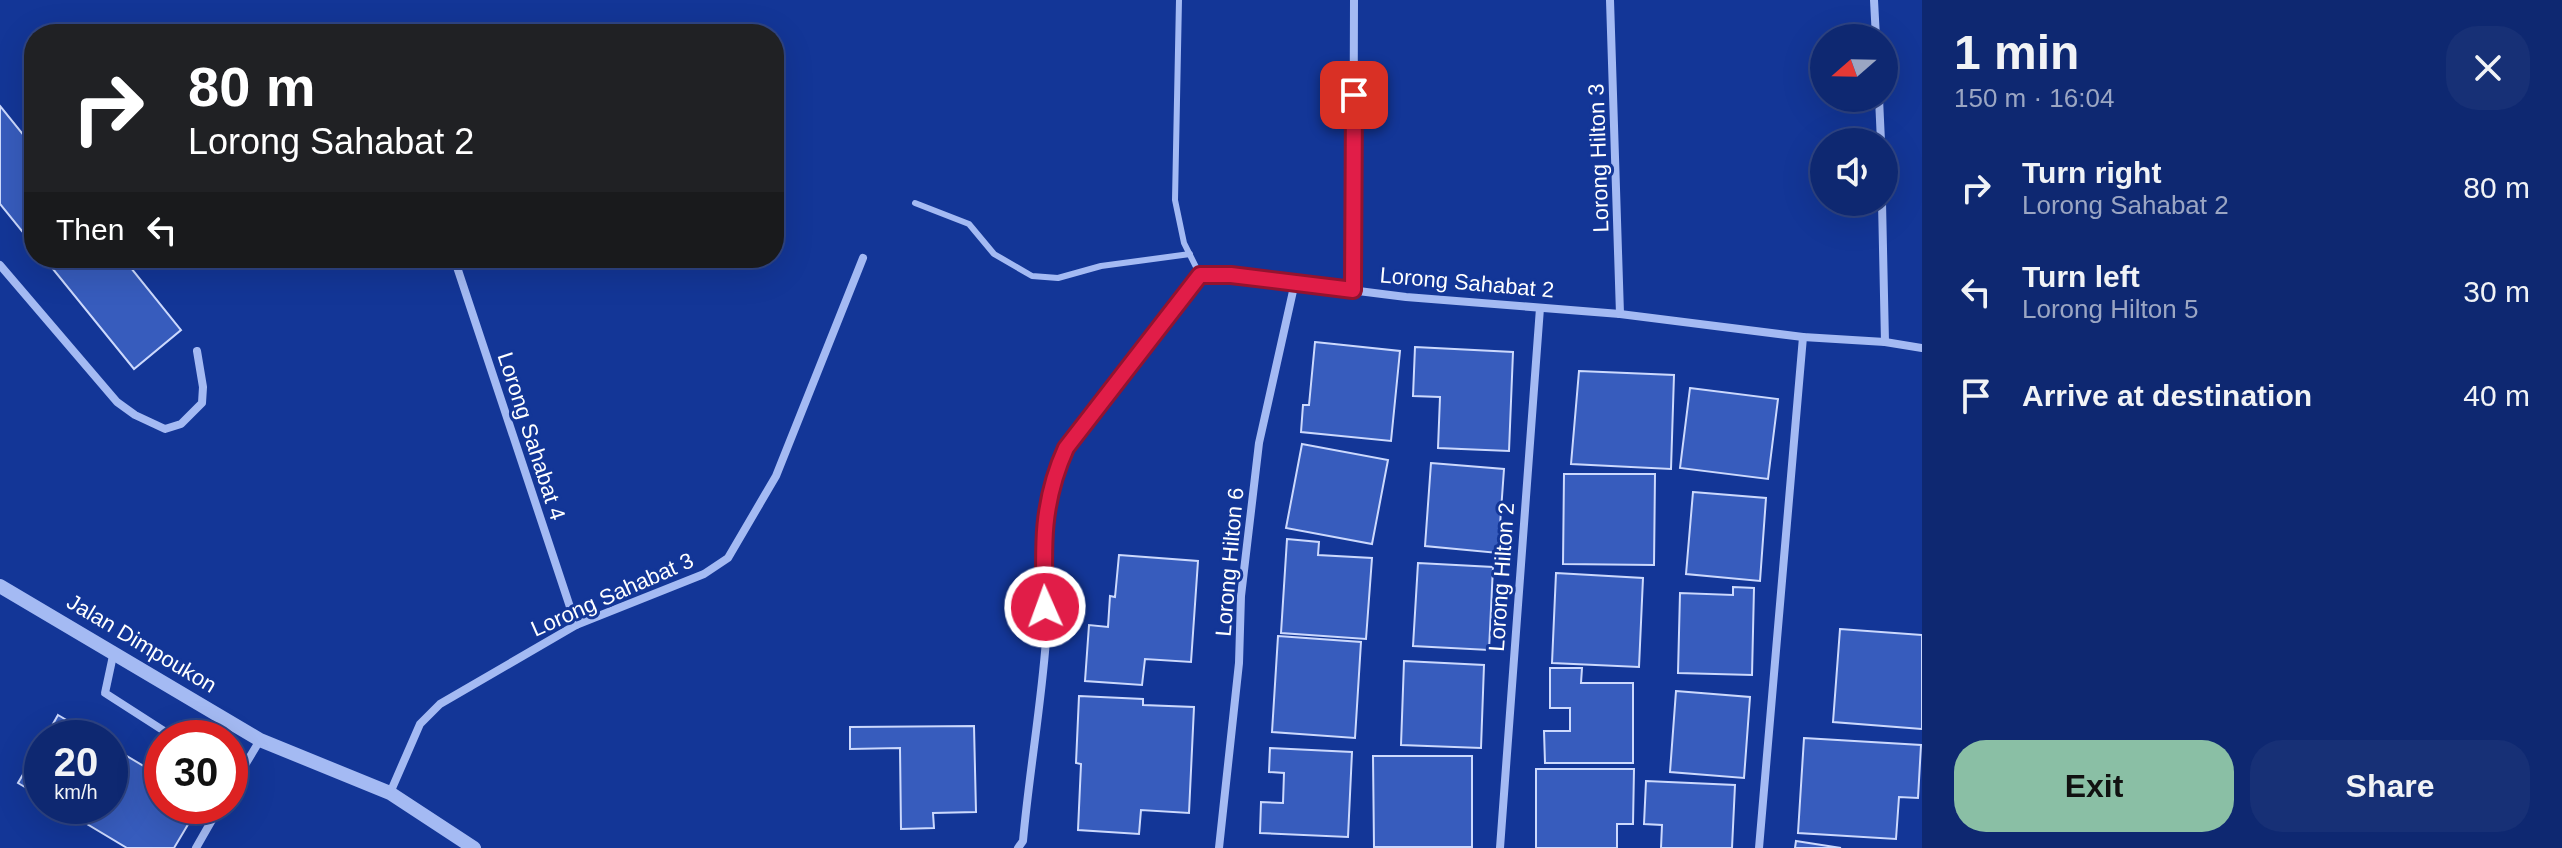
<!DOCTYPE html>
<meta charset="utf-8">
<style>
:root{--surface:#0e2871;--page:#173076;--text:#f1f3f6;--muted:#9ba6c3;--line:#2e4484;--accent:#8abfa5}
body{margin:0;font-family:Arial,sans-serif;background:var(--page);color:var(--text);height:100vh;display:flex;flex-direction:column;font-size:30px;white-space:nowrap}
*{box-sizing:border-box;margin:0}
p{font-size:26px;color:var(--muted)}
.icon{flex:none;width:44px;height:44px;fill:none;stroke:currentColor;stroke-width:2;stroke-linecap:round;stroke-linejoin:round}
.map{position:relative;flex:1;overflow:hidden}
.side{display:flex;flex-direction:column;background:var(--surface);width:640px}
.side>*{flex:none}
.top-card{position:absolute;left:24px;top:24px;width:760px;height:244px;border-radius:32px;box-shadow:0 8px 32px #0002,0 0 0 2px var(--line);background:#202124;color:#fff;overflow:hidden}
.needle{width:52px;rotate:250deg}
.buttons{position:absolute;left:1810px;top:24px;display:grid;gap:16px}
.buttons a{display:grid;place-items:center;width:88px;height:88px;border-radius:50%;background:var(--surface);box-shadow:0 8px 32px #0002,0 0 0 2px var(--line);font-size:40px}
.speed{position:absolute;left:24px;top:720px;display:flex;gap:16px;font-size:40px;font-weight:700;text-align:center}
.speed>*{display:grid;place-content:center;width:104px;height:104px;border-radius:50%;background:var(--surface);box-shadow:0 8px 32px #0002,0 0 0 2px var(--line);line-height:1}
.speed small{font-size:20px;font-weight:400}
.speed .limit{border:12px solid #d22;background:#fff;color:#111}
.pin{position:absolute;display:grid;place-items:center;width:68px;height:68px;color:#fff;margin:-34px;border-radius:16px;box-shadow:0 4px 12px #0006}
.me{position:absolute;width:88px;margin:-44px;rotate:358deg;stroke-linejoin:round;filter:drop-shadow(0 0 6px #0008)}
.turn{display:flex;align-items:center;gap:28px;height:168px;padding:0 32px;font-size:36px}
.turn .icon{width:104px;height:104px;stroke-width:2.5}
.turn b{display:block;font-size:56px;line-height:68px}
.then{display:flex;align-items:center;height:76px;padding:0 32px;background:#0003;gap:16px;font-size:30px}
.round{display:grid;place-items:center;flex:none;width:84px;height:84px;border-radius:32px;background:var(--page)}
.overview{display:flex;align-items:center;justify-content:space-between;height:136px;padding:0 32px}
h1{font-size:48px;font-weight:700;line-height:60px}
.cta{display:flex;gap:16px;margin-top:auto;padding:16px 32px}
.cta a{flex:1;height:92px;border-radius:32px;background:var(--accent);color:#111;font-size:32px;font-weight:700;line-height:92px;text-align:center}
.cta a+a{background:var(--page);color:var(--text)}
ul{padding:0;list-style:none}
li{display:flex;align-items:center;gap:24px;height:104px;padding:0 32px}
li div{flex:1}
li b{display:block;font-size:30px}
li em{font-style:normal}
main{display:flex;flex:1;min-height:0}
.map>svg:first-child{display:block}
</style>
<main>
<div class="map">
<svg width="1922" height="848" viewBox="0 0 1922 848">
<rect width="100%" height="100%" fill="#133697"/>
<!-- building -->
<g fill="#375cbd" stroke="#ccd9fd" stroke-width="2">
<polygon points="0,106 34,148 34,246 0,204"/>
<polygon points="44,258 123,258 181,330 134,369"/>
<polygon points="1315,342 1400,351 1391,441 1301,432 1303,405 1309,405"/>
<polygon points="1415,347 1513,352 1509,451 1438,448 1440,397 1413,396"/>
<polygon points="1579,371 1674,375 1671,469 1571,464"/>
<polygon points="1690,388 1778,399 1768,479 1680,468"/>
<polygon points="1302,444 1388,460 1372,544 1286,528"/>
<polygon points="1431,463 1504,469 1498,553 1425,546"/>
<polygon points="1564,474 1655,474 1654,565 1563,564"/>
<polygon points="1693,492 1766,498 1760,581 1686,574"/>
<polygon points="1287,539 1319,542 1318,555 1372,558 1366,639 1281,633"/>
<polygon points="1119,555 1198,561 1191,662 1145,659 1142,685 1085,681 1089,625 1108,627 1110,596 1115,597"/>
<polygon points="1418,563 1493,567 1489,650 1413,646"/>
<polygon points="1556,573 1643,578 1639,667 1552,663"/>
<polygon points="1733,587 1754,588 1752,675 1678,673 1680,593 1733,595"/>
<polygon points="1840,629 1922,635 1922,729 1833,722"/>
<polygon points="1278,636 1361,642 1355,738 1272,732"/>
<polygon points="1404,661 1484,665 1481,748 1401,745"/>
<polygon points="1550,668 1582,668 1581,683 1633,683 1633,763 1545,763 1544,731 1570,731 1570,708 1550,708"/>
<polygon points="1676,691 1750,697 1744,778 1670,772"/>
<polygon points="1079,696 1143,699 1143,705 1194,707 1189,813 1141,810 1139,834 1078,830 1081,764 1076,763"/>
<polygon points="58,715 97,738 45,738"/>
<polygon points="974,726 976,812 933,813 934,828 901,829 900,748 850,749 850,727"/>
<polygon points="1804,738 1921,745 1918,798 1899,797 1896,839 1798,833"/>
<polygon points="42,742 42,797 18,783"/>
<polygon points="110,746 162,777 162,806 199,806 174,848 127,848 57,806 110,806"/>
<polygon points="1270,748 1352,752 1348,837 1260,833 1261,802 1283,803 1284,773 1269,772"/>
<polygon points="1373,756 1472,756 1472,847 1374,847"/>
<polygon points="1536,769 1634,769 1633,824 1617,824 1617,848 1536,848"/>
<polygon points="1646,781 1735,785 1732,848 1661,848 1662,825 1644,824"/>
<polygon points="1796,841 1841,848 1795,848"/>
</g>
<g fill="none" stroke-linecap="round" stroke-linejoin="round">
<!-- service -->
<g stroke="#a4baf3" stroke-width="6">
<polyline points="1179,0 1175,200 1184,243 1200,275"/>
<polyline points="915,203 969,224 994,254 1032,276 1058,278 1101,266 1190,254"/>
</g>
<!-- minor -->
<g stroke="#a4baf3" stroke-width="8">
<polyline points="1610,0 1620,314"/>
<polyline points="1874,0 1876,38"/>
<polyline points="1879,98 1881,142"/>
<polyline points="1882,202 1885,342"/>
<polyline points="454,258 576,625"/>
<polyline points="0,265 117,402 135,415 165,429 181,424 202,403 203,387 197,351"/>
<polyline points="1353,290 1354,0"/>
<polyline points="114,651 105,693 175,738"/>
<polyline points="215,738 227,719"/>
<polyline points="230,790 260,740"/>
<polyline points="390,793 420,724 440,704 576,625 704,574 728,558 776,476 863,258"/>
<polyline points="196,848 220,806"/>
<path d="M1018,848L1023,841C1029,774 1041,707 1046,640C1051,565 1031,523 1066,448L1200,275H1231L1406,297L1620,314L1803,337L1885,342L1922,348"/>
<polyline points="1219,848 1239,663 1241,596 1259,443 1295,282"/>
<polyline points="1500,848 1540,308"/>
<polyline points="1759,848 1803,337"/>
</g>
<!-- tertiary -->
<polyline stroke="#a4baf3" stroke-width="14" points="0,586 260,740 390,793 474,848"/>
</g>
<g fill="none" stroke-linecap="round" stroke-linejoin="round">
<!-- route casing -->
<g stroke="#92132f" stroke-width="20">
<path id="route" d="M1045,607C1043,548 1041,503 1066,448L1200,275H1231L1353,290L1354,95"/>
</g>
<!-- route -->
<use href="#route" stroke="#e11d48" stroke-width="14"/>
</g>
<g text-anchor="middle" stroke-width="6" stroke-linejoin="round" paint-order="stroke">
<!-- street labels -->
<g font-size="22" fill="#fff" stroke="#133697">
<text transform="translate(1598 158) rotate(-92)" y="8">Lorong Hilton 3</text>
<text transform="translate(1467 282) rotate(5)" y="8">Lorong Sahabat 2</text>
<text transform="translate(532 436) rotate(72)" y="8">Lorong Sahabat 4</text>
<text transform="translate(1229 562) rotate(-85)" y="8">Lorong Hilton 6</text>
<text transform="translate(1501 577) rotate(-86)" y="8">Lorong Hilton 2</text>
<text transform="translate(612 594) rotate(-24)" y="8">Lorong Sahabat 3</text>
<text transform="translate(142 643) rotate(31)" y="8">Jalan Dimpoukon</text>
</g>
</g>
</svg>
<div class="buttons">
<a><svg class="needle" viewBox="-14 -14 28 28"><path d="M0-13l5 13h-10z" fill="#e53935"/><path d="M0 13l5-13h-10z" fill="#9ba6c3"/></svg></a>
<a><svg class="icon" aria-label="sound" viewBox="0 0 24 24"><path d="M4 9h4l5-4v14l-5-4H4zM17 9q2 3 0 6"/></svg></a>
</div>
<div class="speed"><div>20<small>km/h</small></div><div class="limit">30</div></div>
<div class="pin" style="left:1354px;top:95px;background:#d93025"><svg class="icon" aria-label="arrive" viewBox="0 0 24 24"><path d="M6 21V4h12l-3 4 3 4H6"/></svg></div>
<svg class="me" style="left:1045px;top:607px" viewBox="-20 -20 40 40"><circle r="17" fill="#e11d48" stroke="#fff" stroke-width="3"/><path d="M0-11L8 9 0 5-8 9z" fill="#fff"/></svg>
<div class="top-card">
<div class="turn"><svg class="icon" aria-label="right" viewBox="0 0 24 24"><path d="M7 20v-9h11M14 6l5 5-5 5"/></svg><div><b>80 m</b>Lorong Sahabat 2</div></div>
<div class="then">Then<svg class="icon" aria-label="left" viewBox="0 0 24 24"><path d="M17 20v-9H6M10 6l-5 5 5 5"/></svg></div>
</div>
</div>
<section class="side">
<div class="overview"><div><h1>1 min</h1><p>150 m · 16:04</p></div><a class="round"><svg class="icon" aria-label="close" viewBox="0 0 24 24"><path d="M6 6l12 12M18 6L6 18"/></svg></a></div>
<ul>
<li><svg class="icon" aria-label="right" viewBox="0 0 24 24"><path d="M7 20v-9h11M14 6l5 5-5 5"/></svg><div><b>Turn right</b><p>Lorong Sahabat 2</p></div><em>80 m</em></li>
<li><svg class="icon" aria-label="left" viewBox="0 0 24 24"><path d="M17 20v-9H6M10 6l-5 5 5 5"/></svg><div><b>Turn left</b><p>Lorong Hilton 5</p></div><em>30 m</em></li>
<li><svg class="icon" aria-label="arrive" viewBox="0 0 24 24"><path d="M6 21V4h12l-3 4 3 4H6"/></svg><div><b>Arrive at destination</b></div><em>40 m</em></li>
</ul>
<div class="cta"><a>Exit</a><a>Share</a></div>
</section>
</main>
